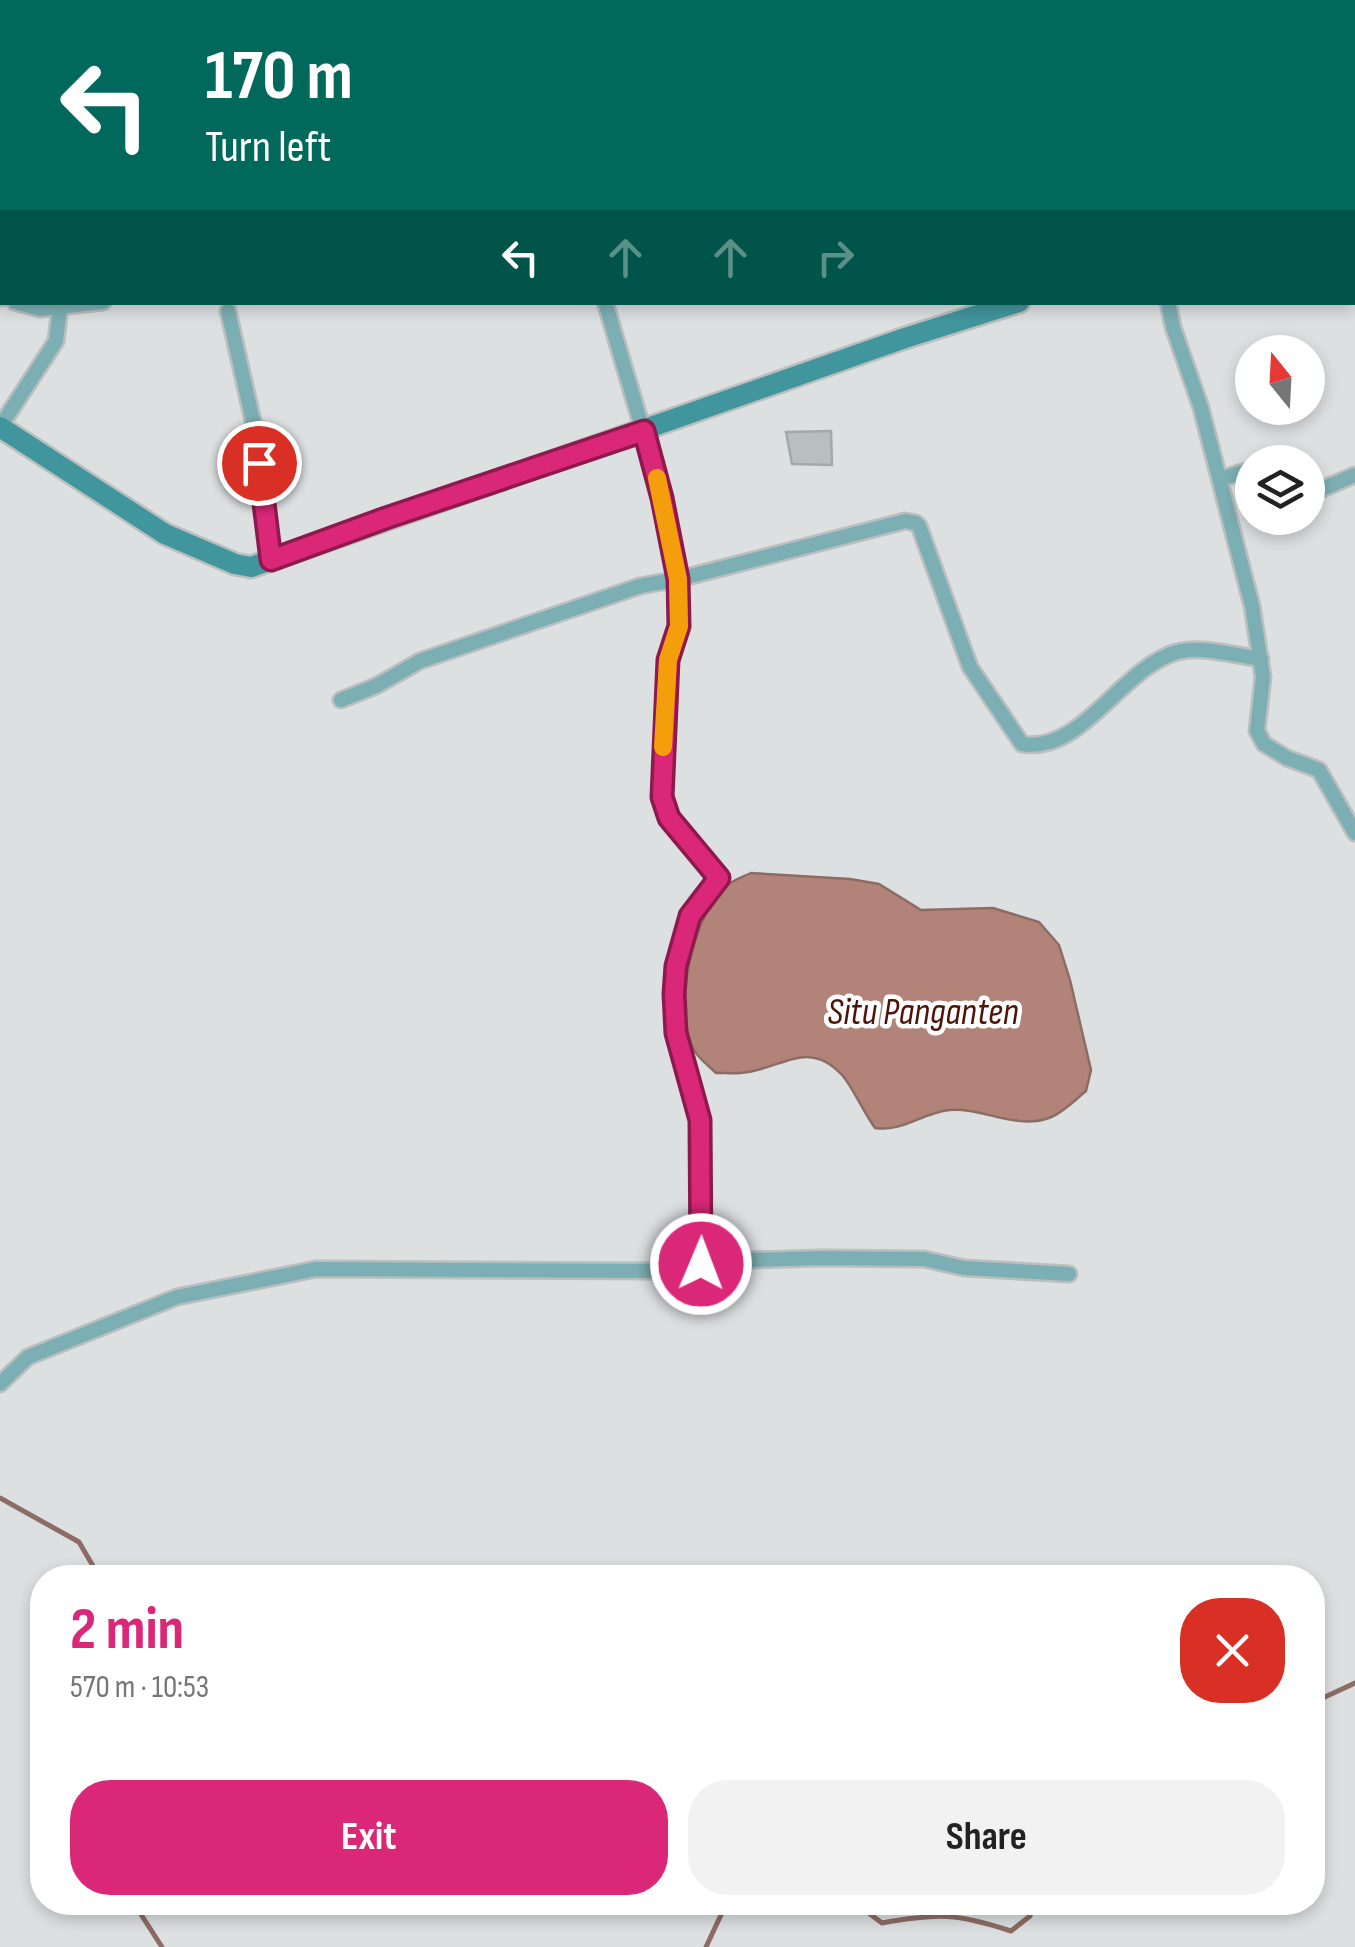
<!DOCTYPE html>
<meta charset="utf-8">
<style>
:root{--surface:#fff;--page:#f2f2f2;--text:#222;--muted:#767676;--accent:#db2777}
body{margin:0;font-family:"Sofia Sans Condensed",sans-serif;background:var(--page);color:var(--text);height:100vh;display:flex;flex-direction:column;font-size:38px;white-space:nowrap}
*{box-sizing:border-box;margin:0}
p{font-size:32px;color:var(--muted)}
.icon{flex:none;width:55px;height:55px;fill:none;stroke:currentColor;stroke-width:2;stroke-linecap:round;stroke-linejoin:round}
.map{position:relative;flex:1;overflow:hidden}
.sheet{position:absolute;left:30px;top:1565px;width:1295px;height:350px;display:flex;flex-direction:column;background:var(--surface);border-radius:40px;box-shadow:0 5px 15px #0003}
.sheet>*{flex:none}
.banner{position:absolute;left:0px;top:0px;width:1355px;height:305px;box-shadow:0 5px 15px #0003;background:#00695c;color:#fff;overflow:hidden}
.needle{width:65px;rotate:342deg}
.fabs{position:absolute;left:1235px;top:335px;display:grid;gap:20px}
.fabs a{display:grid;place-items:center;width:90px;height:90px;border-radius:50%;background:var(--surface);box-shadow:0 5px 15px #0003;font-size:50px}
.pin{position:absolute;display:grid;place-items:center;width:85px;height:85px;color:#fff;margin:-42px;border:5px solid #fff;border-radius:50%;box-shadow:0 2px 10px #0007}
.me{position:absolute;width:110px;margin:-55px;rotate:1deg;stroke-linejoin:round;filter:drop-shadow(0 0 8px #0008)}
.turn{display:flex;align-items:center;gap:35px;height:210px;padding:0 40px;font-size:45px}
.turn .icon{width:130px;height:130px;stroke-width:2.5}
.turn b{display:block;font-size:70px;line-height:85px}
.lanes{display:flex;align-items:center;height:95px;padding:0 40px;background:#0003;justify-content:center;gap:50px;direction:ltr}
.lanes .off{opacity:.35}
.round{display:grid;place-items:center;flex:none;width:105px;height:105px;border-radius:40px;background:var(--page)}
.summary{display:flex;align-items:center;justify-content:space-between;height:170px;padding:0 40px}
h1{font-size:60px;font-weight:700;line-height:75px;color:var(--accent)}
.primary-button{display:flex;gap:20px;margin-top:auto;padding:20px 40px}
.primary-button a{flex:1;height:115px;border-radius:40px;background:var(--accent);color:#fff;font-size:40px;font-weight:700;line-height:115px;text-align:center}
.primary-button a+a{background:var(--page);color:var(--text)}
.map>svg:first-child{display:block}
</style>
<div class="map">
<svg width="1355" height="1947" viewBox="0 0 1355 1947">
<rect width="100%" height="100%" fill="#dce0e1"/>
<!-- water -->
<path fill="#b28379" stroke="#8c6c65" stroke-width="2.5" d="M751,873L850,879L879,884L921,910L993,908L1039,922L1059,945L1070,980L1091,1070L1086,1091C1075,1100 1063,1113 1049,1118C1016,1130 982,1107 949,1110C922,1113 903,1132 875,1128C864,1113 852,1086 842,1075C810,1040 785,1066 748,1072C738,1074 726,1073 716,1073C709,1066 699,1059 694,1050C673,1009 691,920 724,888C730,881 743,877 751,873Z"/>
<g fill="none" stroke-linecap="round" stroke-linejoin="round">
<!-- stream -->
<g stroke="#8c6c65" stroke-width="5">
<polyline points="0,1498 79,1542 100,1578"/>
<polyline points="1312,1703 1355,1683"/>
<polyline points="133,1902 162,1947"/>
<path d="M854,1902L882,1923C939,1913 956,1913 1011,1931L1030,1916L1034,1902"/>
<polyline points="706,1947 727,1902"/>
</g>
</g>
<!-- building -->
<polygon fill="#b9bebe" stroke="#a3a8a8" stroke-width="2.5" points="831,431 832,465 792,464 786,432"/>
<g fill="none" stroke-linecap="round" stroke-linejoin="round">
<!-- street casing -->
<g stroke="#babebf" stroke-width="19">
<g id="street">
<polyline points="518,0 518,2"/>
<polyline points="0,87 2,89"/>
<polyline points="0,122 2,121"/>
<polyline points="1352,133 1355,126"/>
<polyline points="0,201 2,196"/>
<polyline points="1352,259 1355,265"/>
<polyline points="0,298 2,298"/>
<polyline points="15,302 40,309 103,302"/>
<polyline points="605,302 663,498 679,579 679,626 668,660 662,797 669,818 719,876 717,885 690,916 675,967 674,993 676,1033 699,1120 701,1264"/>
<polyline points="1168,302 1173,327 1201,408 1252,606 1263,677 1257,731 1264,744 1287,758 1319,770 1355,833"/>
<polyline points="228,311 255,430 271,561"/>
<polyline points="0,427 56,341 60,307"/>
<polyline points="1274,462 1285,459 1292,462"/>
<polyline points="1220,479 1252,469"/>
<polyline points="1308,495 1355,475"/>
<path d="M341,700L376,686L420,661L640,586L679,579L905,521L916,523L919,526L970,667L1022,744C1082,754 1121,668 1177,652C1201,645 1236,656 1261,659"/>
<polyline points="0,1384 28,1357 177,1297 316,1269 653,1271 750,1260 821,1258 924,1259 964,1268 1069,1274"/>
</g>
</g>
<!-- secondary casing -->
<g stroke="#babebf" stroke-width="25">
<g id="secondary">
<polyline points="1352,191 1355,190"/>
<polyline points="0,427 165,534 235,564 251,567 905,338 1019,302"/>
</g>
</g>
<!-- street -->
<use href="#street" stroke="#7cafb3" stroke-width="14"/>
<!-- secondary -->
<use href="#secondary" stroke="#41969d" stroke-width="20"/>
</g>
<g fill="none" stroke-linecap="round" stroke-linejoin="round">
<!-- route casing -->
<g stroke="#8e194d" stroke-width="25">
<polyline id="route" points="259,463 271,560 386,518 644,431 662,498 678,579 679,626 668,660 662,797 669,818 719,878 690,916 676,966 674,994 676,1033 700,1120 701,1264"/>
</g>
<!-- route -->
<use href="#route" stroke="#db2777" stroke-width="18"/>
<!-- slow -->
<polyline stroke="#f59e0b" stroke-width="18" points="657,478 678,579 679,626 668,660 663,747"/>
</g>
<g text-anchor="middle" stroke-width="9" stroke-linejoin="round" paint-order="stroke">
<!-- water labels -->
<g font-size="38" font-style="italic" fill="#4f1409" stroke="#fff">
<text x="923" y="1024">Situ Panganten</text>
</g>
</g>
</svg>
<div class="fabs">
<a><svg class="needle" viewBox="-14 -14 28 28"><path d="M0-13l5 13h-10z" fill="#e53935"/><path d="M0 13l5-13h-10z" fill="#767676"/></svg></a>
<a><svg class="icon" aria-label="layers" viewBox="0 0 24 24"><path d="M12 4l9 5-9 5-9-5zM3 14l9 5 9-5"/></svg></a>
</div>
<div class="pin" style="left:259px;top:463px;background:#d93025"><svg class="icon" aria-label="arrive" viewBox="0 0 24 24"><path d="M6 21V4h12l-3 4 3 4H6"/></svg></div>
<svg class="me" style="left:701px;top:1264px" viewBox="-20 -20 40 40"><circle r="17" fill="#db2777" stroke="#fff" stroke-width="3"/><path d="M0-11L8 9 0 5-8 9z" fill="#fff"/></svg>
<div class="banner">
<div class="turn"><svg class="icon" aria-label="left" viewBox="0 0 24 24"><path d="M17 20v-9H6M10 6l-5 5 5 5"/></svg><div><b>170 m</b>Turn left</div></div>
<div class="lanes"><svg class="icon" aria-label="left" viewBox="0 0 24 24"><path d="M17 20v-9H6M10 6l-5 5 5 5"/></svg><svg class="icon off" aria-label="ahead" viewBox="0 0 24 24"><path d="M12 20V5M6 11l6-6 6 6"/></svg><svg class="icon off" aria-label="ahead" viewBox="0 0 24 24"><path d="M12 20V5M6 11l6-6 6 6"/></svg><svg class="icon off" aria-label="right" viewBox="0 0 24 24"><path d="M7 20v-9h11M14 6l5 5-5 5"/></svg></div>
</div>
<section class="sheet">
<div class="summary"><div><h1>2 min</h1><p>570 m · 10:53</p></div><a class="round" style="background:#d93025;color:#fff"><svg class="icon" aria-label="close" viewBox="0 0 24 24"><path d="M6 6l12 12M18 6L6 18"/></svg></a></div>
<div class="primary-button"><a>Exit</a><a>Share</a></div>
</section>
</div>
